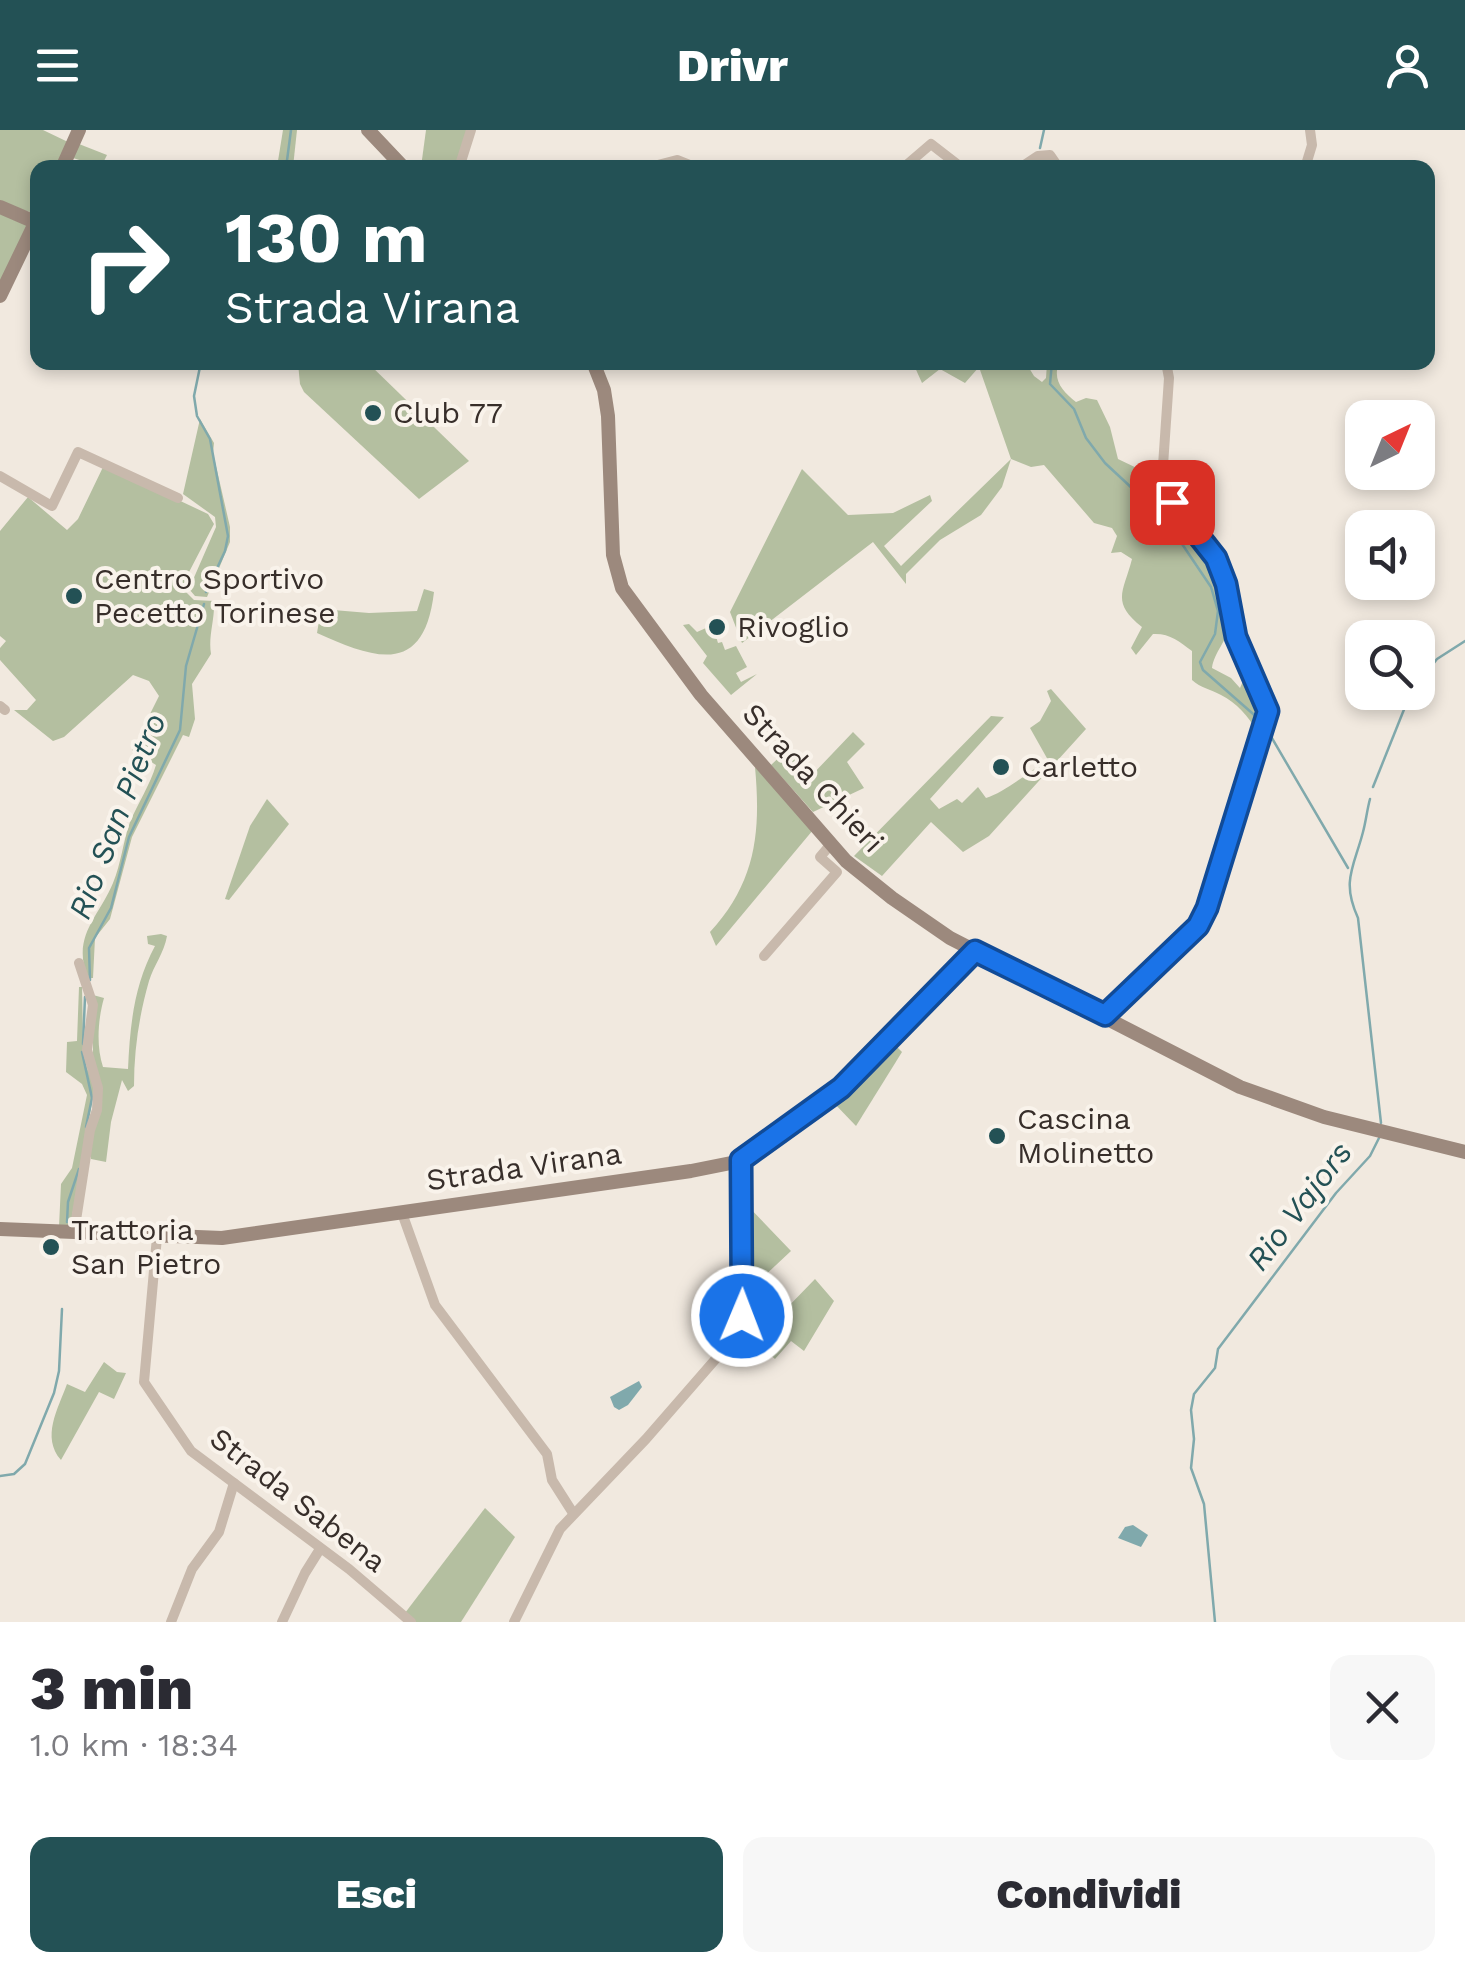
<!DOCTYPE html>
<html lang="it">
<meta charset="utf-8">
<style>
:root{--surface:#fff;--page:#f7f7f7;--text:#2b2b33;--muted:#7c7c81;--accent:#235155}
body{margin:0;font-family:"Work Sans",sans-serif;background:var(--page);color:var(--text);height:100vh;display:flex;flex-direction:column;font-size:38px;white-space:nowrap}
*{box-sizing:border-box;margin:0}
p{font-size:32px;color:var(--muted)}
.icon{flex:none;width:55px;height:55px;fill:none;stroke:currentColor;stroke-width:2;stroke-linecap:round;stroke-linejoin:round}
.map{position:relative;height:1492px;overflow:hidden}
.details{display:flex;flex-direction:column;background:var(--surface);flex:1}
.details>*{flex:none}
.banner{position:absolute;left:30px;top:30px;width:1405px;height:210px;border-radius:20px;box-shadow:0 5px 15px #0003;background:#235155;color:#fff;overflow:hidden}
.needle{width:65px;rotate:43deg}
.tools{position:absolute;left:1345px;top:270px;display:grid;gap:20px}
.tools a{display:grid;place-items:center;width:90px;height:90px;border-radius:20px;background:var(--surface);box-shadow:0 5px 15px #0003;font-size:50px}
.pin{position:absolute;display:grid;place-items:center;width:85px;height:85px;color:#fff;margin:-42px;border-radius:20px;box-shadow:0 5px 15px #0006}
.me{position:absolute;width:110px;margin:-55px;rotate:1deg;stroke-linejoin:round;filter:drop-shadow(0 0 8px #0008)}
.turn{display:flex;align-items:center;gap:35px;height:210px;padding:0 30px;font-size:45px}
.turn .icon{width:130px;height:130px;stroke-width:2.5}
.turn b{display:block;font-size:70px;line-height:85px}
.round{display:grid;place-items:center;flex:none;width:105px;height:105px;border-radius:20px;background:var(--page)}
.head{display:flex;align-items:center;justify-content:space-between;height:170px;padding:0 30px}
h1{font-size:60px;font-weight:800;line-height:75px}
.button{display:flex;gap:20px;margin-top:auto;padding:20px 30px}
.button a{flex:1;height:115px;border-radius:20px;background:var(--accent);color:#fff;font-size:40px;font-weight:800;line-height:115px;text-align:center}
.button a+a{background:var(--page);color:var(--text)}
header{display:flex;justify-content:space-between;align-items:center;height:130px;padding:0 30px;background:var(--accent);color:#fff;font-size:45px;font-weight:800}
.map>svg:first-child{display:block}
</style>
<header><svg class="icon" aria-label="menu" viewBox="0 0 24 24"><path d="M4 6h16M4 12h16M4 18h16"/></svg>Drivr<svg class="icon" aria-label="person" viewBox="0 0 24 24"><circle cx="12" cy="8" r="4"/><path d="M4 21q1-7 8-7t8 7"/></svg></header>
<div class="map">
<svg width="1465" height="1492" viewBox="0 0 1465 1492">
<rect width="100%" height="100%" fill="#f1e9df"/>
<!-- green -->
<g fill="#b4bfa0">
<polygon points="0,0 43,0 68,12 55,37 38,38 37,74 33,83 0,73"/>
<polygon points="283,0 297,0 293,37 277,37"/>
<polygon points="426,0 469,0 455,37 421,37"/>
<polygon points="79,14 107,25 101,37 73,28"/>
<polygon points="0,81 29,94 0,152"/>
<polygon points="298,233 368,233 469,331 419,369 304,262 300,254"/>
<path d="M913,233H1026L1034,246L1042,252L1046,248L1047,233H1059C1052,250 1063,262 1076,272L1086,268L1097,270L1110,297L1118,329L1143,341L1148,351L1156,336L1157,350C1187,393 1232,439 1229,495C1228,510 1214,522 1212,538L1231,548L1240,558L1243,551L1250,548L1262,584L1257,601C1248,586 1237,573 1221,565C1210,559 1201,558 1192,550V521C1179,511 1169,503 1153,504L1136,525L1131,518L1142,497C1110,472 1124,461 1132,429L1121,422L1111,423L1117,406L1112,398L1094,393L1044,335L1031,337L1011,329L1002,357L981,385L940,410L906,444V454L873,412L742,513L730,482L802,339L848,385L893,383L930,365L932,371L884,416L901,436L1011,329L979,237L965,253L940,239L922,253Z"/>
<polygon points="200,289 214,313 213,323 230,397 230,412 207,467 195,466 189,459 216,397 215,387 183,364"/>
<path d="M104,335L208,384L214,394L188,444L184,460L194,470L214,471C215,490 208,506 211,524L192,554L195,589L189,607L183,605L132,707L110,789L95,808L93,848H88C71,806 99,787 113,753C121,734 123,712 130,692C138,673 150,655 156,635L132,620L159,566L149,551L133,545L64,607L53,611L14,580H27L36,570L0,530V518L6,511L0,506V401L28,367L67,400L78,389Z"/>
<path d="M424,459L434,462C424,547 375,529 317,503L321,479L369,483L417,481Z"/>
<polygon points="689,494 697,502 706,498 708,502 714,500 718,513 722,512 725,520 736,516 747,537 736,543 741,552 757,544 731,565 703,533 707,526 683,495"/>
<path d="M1051,559L1086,599L989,706L963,722L931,692L882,746L854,726L991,586L1004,587L930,669L939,679L957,669L962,673L978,657L986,668C1005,662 1030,641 1048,630L1030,598L1040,591L1051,571L1047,561Z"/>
<polygon points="853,602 865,614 847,632 864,658 813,682 771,635 788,619 812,645"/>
<path d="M755,637L813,700L716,816L710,802C756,752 761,702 755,637Z"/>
<polygon points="267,669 289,694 229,770 225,769 250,696"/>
<path d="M161,804L167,806C164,823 154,835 149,851C139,886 134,920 134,956L128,961L122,950L111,992L106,1032L91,1029L90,1013L99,981L93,938V865L104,868C98,889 96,916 103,937L128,939C130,895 134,855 155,816L148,814L147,806Z"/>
<polygon points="79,857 82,857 83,909 87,938 95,955 70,1098 59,1097 61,1054 72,1038 87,965 82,954 66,942 67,912 77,911"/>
<polygon points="893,913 902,922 856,996 832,971"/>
<path d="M745,1073L791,1121L760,1150V1159L782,1183L815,1149L834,1171L804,1221L791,1211L775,1229L740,1198C755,1161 746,1112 745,1073Z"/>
<path d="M104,1232L117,1242L126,1243L114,1269L99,1262L61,1330C41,1307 58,1279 67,1254L85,1262Z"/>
<polygon points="485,1378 515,1407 461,1492 416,1492 405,1483"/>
</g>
<!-- water -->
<g fill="#80a9ac">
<polygon points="639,1251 642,1257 628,1275 619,1280 614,1277 610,1267"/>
<polygon points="1133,1395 1148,1405 1141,1417 1118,1408 1125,1397"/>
</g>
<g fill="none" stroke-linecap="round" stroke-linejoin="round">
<!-- stream -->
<g stroke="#80a9ac" stroke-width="2.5">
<polyline points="1040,18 1044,0"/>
<polyline points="1040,33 1042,38"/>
<polyline points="286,38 291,0"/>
<polyline points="201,232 194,266 197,286 210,309 228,406 225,421 206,462"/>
<polyline points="1052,232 1050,254 1074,279 1086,308 1105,333 1149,374 1178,408 1211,457 1218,481 1215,504 1200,532 1203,540 1260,590"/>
<polyline points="1418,553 1437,529 1465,511"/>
<polyline points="1266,598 1348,738"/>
<polyline points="1373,657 1411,562"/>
<path d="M1370,669C1367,680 1366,691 1363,702C1354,737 1341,751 1358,788L1381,993"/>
<polyline points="90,850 89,818 111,778 129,707 180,600 186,536 204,474"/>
<polyline points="83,914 85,867"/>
<polyline points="82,922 92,968 86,997"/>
<polyline points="67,1092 68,1072 79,1039"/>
<polyline points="0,1346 14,1344 25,1334 54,1263 59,1241 62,1179"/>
<polyline points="1215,1492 1204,1374 1191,1338 1194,1309 1191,1280 1194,1264 1215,1238 1218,1219 1336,1063 1370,1026 1380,1006"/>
</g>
<!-- street -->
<g stroke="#c8b9ac" stroke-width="10">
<polyline points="459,38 471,0"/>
<polyline points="646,38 677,30 697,38"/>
<polyline points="903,38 931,14 962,38"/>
<polyline points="1020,38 1038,26 1050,25 1059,38"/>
<polyline points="1305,38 1312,15 1310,0"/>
<polyline points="0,346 52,376 78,322 178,368"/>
<polyline points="0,576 5,580"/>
<polyline points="764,826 837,742 820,727 831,714"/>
<polyline points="1105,885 1198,796 1207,778 1268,581 1236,507 1226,453 1216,428 1172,371 1162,350 1169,248 1166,232"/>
<polyline points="402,1083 435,1175 547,1324 552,1350 573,1383"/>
<polyline points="74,1103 90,1000 97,980 98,958 87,920 93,875 79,833"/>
<polyline points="157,1107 144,1252 191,1321 349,1439 411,1492"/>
<polyline points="171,1492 192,1439 219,1402 234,1353"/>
<polyline points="282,1492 305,1443 320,1419"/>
<polyline points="514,1492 560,1399 646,1309 727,1216 742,1187 741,1031"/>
</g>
<!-- secondary -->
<g stroke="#9c897d" stroke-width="14">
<polyline points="368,0 404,38"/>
<polyline points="62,38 79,0"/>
<polyline points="0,77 35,92"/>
<polyline points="0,166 38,87"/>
<polyline points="593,232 604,260 608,286 613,425 622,458 701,565 846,731 892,768 950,808 1240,957 1324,987 1465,1022"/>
<polyline points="0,1099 222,1108 691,1041 741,1031 841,957 975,821"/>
</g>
</g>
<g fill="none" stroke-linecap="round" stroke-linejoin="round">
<!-- route casing -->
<g stroke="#114b97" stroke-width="25">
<polyline id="route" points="742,1186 741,1030 841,958 975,821 1105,885 1198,796 1207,778 1268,581 1236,507 1226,454 1216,428 1172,372"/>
</g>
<!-- route -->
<use href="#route" stroke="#1a73e8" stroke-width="18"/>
</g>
<!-- markers -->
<g fill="#235155" stroke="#f9f3eb" stroke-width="4">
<circle cx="373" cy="283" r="10"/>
<circle cx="74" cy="466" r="10"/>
<circle cx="717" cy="497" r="10"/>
<circle cx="1001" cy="637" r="10"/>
<circle cx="997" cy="1006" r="10"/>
<circle cx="51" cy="1117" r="10"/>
</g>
<g text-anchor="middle" stroke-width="8" stroke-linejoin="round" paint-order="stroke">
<!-- poi labels -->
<g font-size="30" fill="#372e2a" stroke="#f9f3eb" text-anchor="start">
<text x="393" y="293">Club 77</text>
<text x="94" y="459">Centro Sportivo<tspan x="94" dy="34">Pecetto Torinese</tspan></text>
<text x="737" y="507">Rivoglio</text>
<text x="1021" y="647">Carletto</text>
<text x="1017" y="999">Cascina<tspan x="1017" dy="34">Molinetto</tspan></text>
<text x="71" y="1110">Trattoria<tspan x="71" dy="34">San Pietro</tspan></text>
</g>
<!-- street labels -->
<g font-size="30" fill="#372e2a" stroke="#f9f3eb">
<text transform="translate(813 648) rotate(47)" y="10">Strada Chieri</text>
<text transform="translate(524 1037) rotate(-8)" y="10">Strada Virana</text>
<text transform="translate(298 1370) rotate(38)" y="10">Strada Sabena</text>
</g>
<!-- water labels -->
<g font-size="32" font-style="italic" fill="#235155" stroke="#f9f3eb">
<text transform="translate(117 686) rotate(-69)" y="11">Rio San Pietro</text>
<text transform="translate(1299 1076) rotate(-53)" y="11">Rio Vajors</text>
</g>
</g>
</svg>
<div class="tools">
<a><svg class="needle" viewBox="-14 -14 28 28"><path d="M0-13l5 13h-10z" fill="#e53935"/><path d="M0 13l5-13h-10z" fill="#7c7c81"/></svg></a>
<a><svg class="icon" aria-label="sound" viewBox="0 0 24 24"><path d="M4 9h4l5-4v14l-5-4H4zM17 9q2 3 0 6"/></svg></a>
<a><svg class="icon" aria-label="search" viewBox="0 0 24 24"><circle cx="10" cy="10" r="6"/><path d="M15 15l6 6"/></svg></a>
</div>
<div class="pin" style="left:1172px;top:372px;background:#d93025"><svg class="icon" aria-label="arrive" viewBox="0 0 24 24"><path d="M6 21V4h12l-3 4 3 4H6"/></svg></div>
<svg class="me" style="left:742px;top:1186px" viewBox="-20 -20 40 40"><circle r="17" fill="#1a73e8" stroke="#fff" stroke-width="3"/><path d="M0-11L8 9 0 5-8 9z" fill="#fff"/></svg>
<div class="banner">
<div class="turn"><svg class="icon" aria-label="right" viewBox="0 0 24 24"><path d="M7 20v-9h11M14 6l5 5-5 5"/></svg><div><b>130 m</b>Strada Virana</div></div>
</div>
</div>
<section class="details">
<div class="head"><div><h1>3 min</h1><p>1.0 km · 18:34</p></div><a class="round"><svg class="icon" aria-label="close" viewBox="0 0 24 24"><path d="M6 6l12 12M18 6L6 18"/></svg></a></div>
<div class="button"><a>Esci</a><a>Condividi</a></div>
</section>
